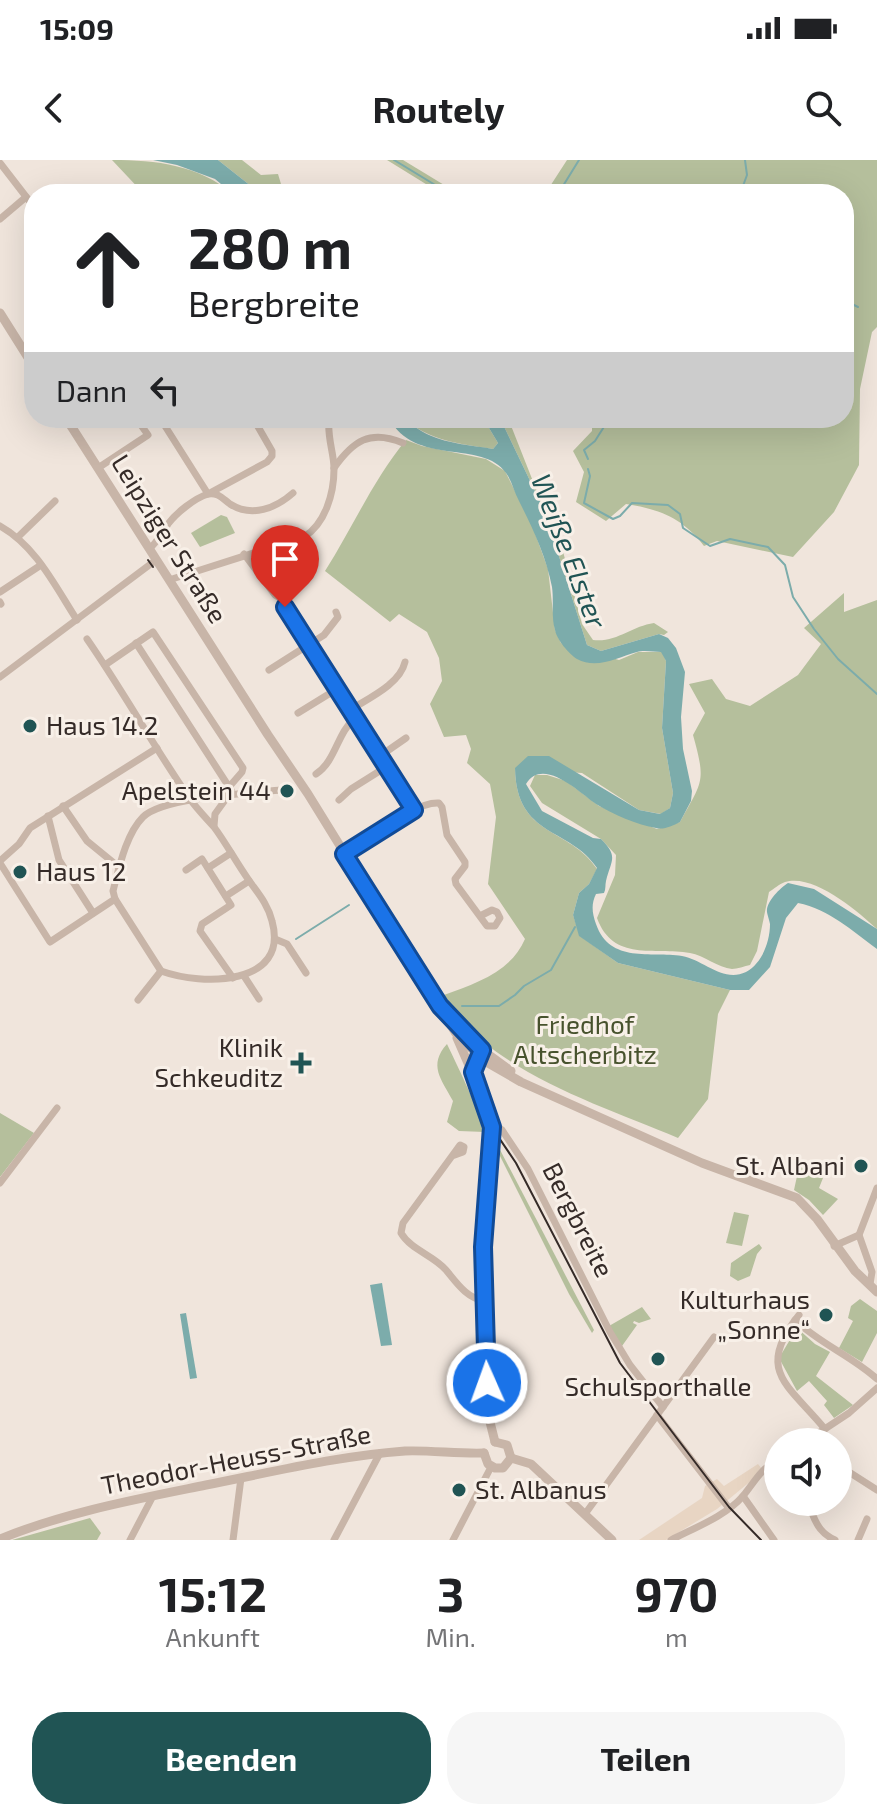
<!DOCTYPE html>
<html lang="de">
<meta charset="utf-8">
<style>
:root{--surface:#fff;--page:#f6f6f6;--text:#202124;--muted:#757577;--accent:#205454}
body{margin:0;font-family:"Exo 2",sans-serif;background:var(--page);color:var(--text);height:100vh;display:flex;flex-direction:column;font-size:30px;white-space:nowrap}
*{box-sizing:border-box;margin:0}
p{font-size:26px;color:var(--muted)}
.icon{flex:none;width:44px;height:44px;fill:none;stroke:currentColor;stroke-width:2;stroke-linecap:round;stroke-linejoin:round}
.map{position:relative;height:1380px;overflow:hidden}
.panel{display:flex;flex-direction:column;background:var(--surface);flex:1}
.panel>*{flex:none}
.top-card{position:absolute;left:24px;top:24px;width:830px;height:244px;border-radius:32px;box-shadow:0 8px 32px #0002;background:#fff;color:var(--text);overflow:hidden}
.buttons{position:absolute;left:764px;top:1268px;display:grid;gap:16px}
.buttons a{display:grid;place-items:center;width:88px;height:88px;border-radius:50%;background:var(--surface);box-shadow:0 8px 32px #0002;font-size:40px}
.pin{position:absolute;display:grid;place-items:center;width:68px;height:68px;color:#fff;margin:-82px -34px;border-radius:50% 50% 50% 0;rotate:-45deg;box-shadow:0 0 8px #0007}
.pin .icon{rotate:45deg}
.me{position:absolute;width:88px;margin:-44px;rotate:358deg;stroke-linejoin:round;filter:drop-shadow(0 0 6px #0008)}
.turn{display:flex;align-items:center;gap:28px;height:168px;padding:0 32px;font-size:36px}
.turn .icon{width:104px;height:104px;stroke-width:2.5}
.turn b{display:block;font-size:56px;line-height:68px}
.then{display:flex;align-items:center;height:76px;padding:0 32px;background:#0003;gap:16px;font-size:30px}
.eta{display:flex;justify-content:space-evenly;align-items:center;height:136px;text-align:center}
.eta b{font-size:48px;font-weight:700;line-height:56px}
.primary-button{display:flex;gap:16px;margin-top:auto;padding:16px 32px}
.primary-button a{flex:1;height:92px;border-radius:32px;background:var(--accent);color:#fff;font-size:32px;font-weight:700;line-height:92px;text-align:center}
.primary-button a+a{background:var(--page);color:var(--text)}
.status{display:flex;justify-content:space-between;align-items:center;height:56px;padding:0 40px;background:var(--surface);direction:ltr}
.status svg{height:22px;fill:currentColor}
header{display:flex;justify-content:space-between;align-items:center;height:104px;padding:0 32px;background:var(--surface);font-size:36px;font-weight:700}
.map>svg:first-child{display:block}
</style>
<div class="status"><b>15:09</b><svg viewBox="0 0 49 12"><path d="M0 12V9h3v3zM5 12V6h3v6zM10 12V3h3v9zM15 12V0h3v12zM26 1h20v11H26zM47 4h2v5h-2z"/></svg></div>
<header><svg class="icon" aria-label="back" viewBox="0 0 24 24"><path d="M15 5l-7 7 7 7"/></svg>Routely<svg class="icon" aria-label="search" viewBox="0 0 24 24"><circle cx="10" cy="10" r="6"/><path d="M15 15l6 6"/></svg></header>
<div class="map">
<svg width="877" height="1380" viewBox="0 0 877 1380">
<rect width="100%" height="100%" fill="#f0e5dc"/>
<!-- green -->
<g fill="#b5bf9c">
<path d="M112,0C157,0 198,5 233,34H144Z"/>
<polygon points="218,0 242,0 261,15 278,14 284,34 261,34"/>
<polygon points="387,0 403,0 459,34 442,34"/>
<path d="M567,0H877V167L872,172L860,229L859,305L834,352L793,397L717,381L704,386C683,358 659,349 626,344L606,361L576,342L584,312L573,291L592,271V258H844V34H545Z"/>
<path d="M404,258H483L498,283L493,289C461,284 428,281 404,258Z"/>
<path d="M500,258H508L553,372L560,380L582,464L593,480C616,483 632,466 654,463L668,472L664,475L659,474L601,491L587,485L545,352Z"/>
<path d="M406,280L422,286L486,299L505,311L532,365L548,409L555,470L561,483L619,500L638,492H662L666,501L662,568L673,633L670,648L661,654L639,650L582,613L515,608C516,678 570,667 597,709L589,724L579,733L573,755L580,776L618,803L730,830L718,854L708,939L678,978C609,949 512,918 462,861C455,853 450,843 444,835C476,823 511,812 525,779L488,724L496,657L490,624L467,603L471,589L466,575L444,577L430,544L442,521L439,498L427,472L399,454L390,462L325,411C353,367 373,320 406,280Z"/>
<polygon points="221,355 227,357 235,373 200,387 191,373"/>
<path d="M844,433V452L877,440V769C858,751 813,713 785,722C779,724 774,729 769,732L757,791L750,805C745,806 737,809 732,809C718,808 704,795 690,793C654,787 613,802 597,758L615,715L616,695L601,679L542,643L530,626L535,615H547L566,621L599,646L657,669L680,662C703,620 706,622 693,575L705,553L689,524L712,519L726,539L750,546L798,515L821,484L804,468Z"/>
<path d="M447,884C455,901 489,970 488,982H485V972L459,971L447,962L453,941C441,919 428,905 447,884Z"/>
<polygon points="0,953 34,973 0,1017"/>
<polygon points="497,984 594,1170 592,1173 569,1134 497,990"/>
<polygon points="799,1007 825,1013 819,1028 838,1039 823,1055 809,1040 794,1030"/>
<polygon points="734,1052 749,1055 742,1086 726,1083"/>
<polygon points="759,1084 762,1088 757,1094 750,1116 738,1121 730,1116 731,1103"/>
<polygon points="860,1139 877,1151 877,1173 862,1202 839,1188 853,1161 848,1158 851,1146"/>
<polygon points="642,1147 651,1159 639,1163 634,1161 633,1163 637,1165 622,1186 609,1166"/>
<polygon points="797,1168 815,1184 830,1192 816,1216 853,1245 834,1258 824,1245 827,1241 809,1221 797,1231 779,1198"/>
<polygon points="90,1358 101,1373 97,1380 12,1380"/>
</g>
<!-- plaza -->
<polygon fill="#e8d5c3" points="758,1304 762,1309 752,1320 717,1349 666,1380 639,1380 702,1338 705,1326 717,1319 724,1326"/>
<!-- water -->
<g fill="#7cacab">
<polygon points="153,0 218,0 261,34 233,34 215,19 177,5"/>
<path d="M389,258C408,258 412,267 429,275C449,284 471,285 493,289L498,283L483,258H500L545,352L587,485L601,491L659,474L668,478L676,488L685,512L681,557L683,589L692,631L691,641L680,662C672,666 664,670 656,668C638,665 612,654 596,644C580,633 543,596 526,624L542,651L593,678L601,679C619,697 611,700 606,721C605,725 606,729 604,733L596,734C591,744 592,753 596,764C610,804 651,791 682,796C704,800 723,823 746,812C762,803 770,782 770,764C770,763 767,753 767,752C766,742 780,728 788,723L814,729L877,769V789C852,771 829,749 798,743L786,758L770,807L749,830H730L618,803L579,776L573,755L579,733L589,724L597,708C570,667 516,678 515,608L528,596H549L639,650L660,654L670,648L673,633L662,568L666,501L661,492C654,492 644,490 637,492C618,497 597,510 577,499C569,494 557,480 555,470C551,457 554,441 552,427C546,396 533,369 519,341C514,332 512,321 506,313C483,279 414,307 389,258Z"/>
<polygon points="382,1123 392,1185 381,1186 370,1125"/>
<polygon points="186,1153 197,1218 190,1219 180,1154"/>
</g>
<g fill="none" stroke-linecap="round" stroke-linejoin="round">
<!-- stream -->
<g stroke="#7cacab" stroke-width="2">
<polyline points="394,0 450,34"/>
<polyline points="558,34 579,0"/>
<polyline points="740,34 747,15 745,0"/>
<polyline points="844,140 858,147"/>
<polyline points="588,299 584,290 595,281 607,262 607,258"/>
<polyline points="588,309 590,316 584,343 613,359 620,356 632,343 668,345 680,354 683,368 710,386 730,379 768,387 785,405 793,437 814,469 838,499 877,534"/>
<polyline points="296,779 349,745"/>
<polyline points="462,846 499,846 515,835 524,826 551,810 575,767"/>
</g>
<!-- minor -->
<g stroke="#c8b5a8" stroke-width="7">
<polyline points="0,3 34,47"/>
<polyline points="0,59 26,37"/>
<polyline points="177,258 165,266 208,334 267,302 272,296 272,291 253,258"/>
<polyline points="98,308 148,275 136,258"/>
<path d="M334,308C353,281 370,269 403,283"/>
<path d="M0,366C36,386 55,426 77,460"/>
<polyline points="19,376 55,341"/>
<path d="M149,389C158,382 161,373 168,364C176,353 195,338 208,334C218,332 223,339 230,344C252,358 276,348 293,333"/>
<polyline points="244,394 275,435 285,441 293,397 304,377"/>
<path d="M169,420L304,377C325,364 334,334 334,309C334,292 327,279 329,258"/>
<polyline points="0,432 41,405"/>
<polyline points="285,441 290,455 414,650"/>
<polyline points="0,442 1,444"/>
<path d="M87,479C123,531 154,587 190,639C197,649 206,658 214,667C226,683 236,702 248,719C257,732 268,744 272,761C290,826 202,826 161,811L115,739L113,731C119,708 126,674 143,657C163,637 251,633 281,630"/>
<polyline points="136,483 231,630"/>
<polyline points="105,505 153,472 243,608 242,612 229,627"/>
<polyline points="269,510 324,475 338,457 336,452"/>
<polyline points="0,517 156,400"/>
<path d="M350,550C369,538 400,524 405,502"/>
<polyline points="298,553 337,529"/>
<polyline points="380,596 406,578"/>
<path d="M316,614C336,601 337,573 355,558"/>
<polyline points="339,640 351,629 386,607"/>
<polyline points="63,646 87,681 120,708"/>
<polyline points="48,656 59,700 93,753"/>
<polyline points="214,666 215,654 228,636"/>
<path d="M344,694C369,682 413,641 439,643L442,647L447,675L465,702V706L455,719L456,724L487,766H495L500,758L497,752L492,750L480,756"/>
<polyline points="0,701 19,684 30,668 157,588"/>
<polyline points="0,703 50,782 115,739"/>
<polyline points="208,708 231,693"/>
<polyline points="186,710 202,699 231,745 202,764 200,771 233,818"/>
<polyline points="226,736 249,721"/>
<polyline points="275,779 287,784 306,813"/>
<polyline points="244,816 259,839"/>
<polyline points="138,840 161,811"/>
<polyline points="492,962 502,970 528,1009 610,1172 630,1205 663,1247"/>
<path d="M452,996L460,985L464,987L463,992L452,996L403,1063L401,1073C411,1090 433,1095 446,1110C456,1122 467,1139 485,1141"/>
<polyline points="0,1023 57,948"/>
<polyline points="834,1086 859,1075"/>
<polyline points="870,1124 872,1112 859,1075 877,1028"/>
<path d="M799,1155C754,1211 789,1225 825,1269"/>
<path d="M795,1160C820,1184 852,1196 877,1219"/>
<polyline points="657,1255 728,1347"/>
<polyline points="805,1282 849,1253 877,1228"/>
<polyline points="838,1305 877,1330"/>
<polyline points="743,1336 774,1380"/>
<path d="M812,1353C817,1366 822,1374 835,1380"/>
<polyline points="585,1354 714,1177"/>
<polyline points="130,1380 153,1336"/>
<polyline points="233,1380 241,1318"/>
<polyline points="334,1380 380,1293"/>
<polyline points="453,1380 491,1307"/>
<path d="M671,1380C694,1368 726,1356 743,1336C756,1320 759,1311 778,1299"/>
<polyline points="858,1380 867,1359"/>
</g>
<!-- tertiary -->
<g stroke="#c8b5a8" stroke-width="9">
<polyline points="0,153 34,207"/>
<polyline points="66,258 268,575 308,634 455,872 483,900 521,922 702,1003 797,1038 817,1059 855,1111 877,1132"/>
<polyline points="453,861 482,890 511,911"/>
<polyline points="457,878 488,949 492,967 483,1087 488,1254 495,1282"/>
<polyline points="495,1282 507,1285 511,1298"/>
<polyline points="484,1293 488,1304 495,1308 503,1308 511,1298"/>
<polyline points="511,1298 531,1304 612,1380"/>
<path d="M0,1379C66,1352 137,1339 206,1325C272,1312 338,1296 405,1291C431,1290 458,1294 484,1293"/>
</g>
<!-- tram -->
<g stroke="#352b28" stroke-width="2">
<polyline points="148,400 153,407"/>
<polyline points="489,963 516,1003 620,1203 729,1347 761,1380"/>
</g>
</g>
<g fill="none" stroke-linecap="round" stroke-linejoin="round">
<!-- route casing -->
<g stroke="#114b97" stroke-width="20">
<polyline id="route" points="285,447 414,650 344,694 440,846 482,890 473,912 492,967 483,1087 487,1223"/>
</g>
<!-- route -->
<use href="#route" stroke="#1a73e8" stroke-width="14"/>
</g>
<!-- markers -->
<g fill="#205454" stroke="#f8f0e8" stroke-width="3">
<circle cx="30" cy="566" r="8"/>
<circle cx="287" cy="631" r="8"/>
<circle cx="20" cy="712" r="8"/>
<path d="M297 891h8v8h8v8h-8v8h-8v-8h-8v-8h8z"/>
<circle cx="861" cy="1006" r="8"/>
<circle cx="826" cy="1155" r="8"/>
<circle cx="658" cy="1199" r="8"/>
<circle cx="459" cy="1330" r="8"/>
</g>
<g text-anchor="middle" stroke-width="6" stroke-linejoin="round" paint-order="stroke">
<!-- street labels -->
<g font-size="26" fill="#352b28" stroke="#f8f0e8">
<text transform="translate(169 379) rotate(58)" y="9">Leipziger Straße</text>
<text transform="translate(578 1060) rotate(63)" y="9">Bergbreite</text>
<text transform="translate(236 1300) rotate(-11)" y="9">Theodor-Heuss-Straße</text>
</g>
<!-- poi labels -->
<g font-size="26" fill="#352b28" stroke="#f8f0e8" text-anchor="end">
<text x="46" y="575" text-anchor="start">Haus 14.2</text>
<text x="271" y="640">Apelstein 44</text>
<text x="36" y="721" text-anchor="start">Haus 12</text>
<text x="283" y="897">Klinik<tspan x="283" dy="30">Schkeuditz</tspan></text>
<text x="845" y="1015">St. Albani</text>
<text x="810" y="1149">Kulturhaus<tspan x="810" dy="30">„Sonne“</tspan></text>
<text x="658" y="1236" text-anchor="middle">Schulsporthalle</text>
<text x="475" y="1339" text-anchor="start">St. Albanus</text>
</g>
<!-- park labels -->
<g font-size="26" fill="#47522d" stroke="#f8f0e8">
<text x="585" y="874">Friedhof<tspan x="585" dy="30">Altscherbitz</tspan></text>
</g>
<!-- water labels -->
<g font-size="28" font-style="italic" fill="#205454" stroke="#f8f0e8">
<text transform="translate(569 391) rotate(69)" y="10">Weiße Elster</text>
</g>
</g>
</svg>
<div class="buttons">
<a><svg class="icon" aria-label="sound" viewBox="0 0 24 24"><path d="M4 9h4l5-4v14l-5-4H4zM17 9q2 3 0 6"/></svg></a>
</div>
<div class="pin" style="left:285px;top:447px;background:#d93025"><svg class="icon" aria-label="arrive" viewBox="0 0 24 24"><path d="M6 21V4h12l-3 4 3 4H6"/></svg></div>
<svg class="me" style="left:487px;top:1223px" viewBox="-20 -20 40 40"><circle r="17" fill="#1a73e8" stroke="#fff" stroke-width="3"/><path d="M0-11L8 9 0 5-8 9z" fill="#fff"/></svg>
<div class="top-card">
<div class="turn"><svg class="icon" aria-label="ahead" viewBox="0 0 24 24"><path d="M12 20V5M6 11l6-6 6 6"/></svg><div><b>280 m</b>Bergbreite</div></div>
<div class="then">Dann<svg class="icon" aria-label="left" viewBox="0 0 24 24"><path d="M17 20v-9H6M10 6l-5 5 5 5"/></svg></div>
</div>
</div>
<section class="panel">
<div class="eta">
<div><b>15:12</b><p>Ankunft</p></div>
<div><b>3</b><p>Min.</p></div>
<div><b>970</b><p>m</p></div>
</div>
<div class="primary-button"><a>Beenden</a><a>Teilen</a></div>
</section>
